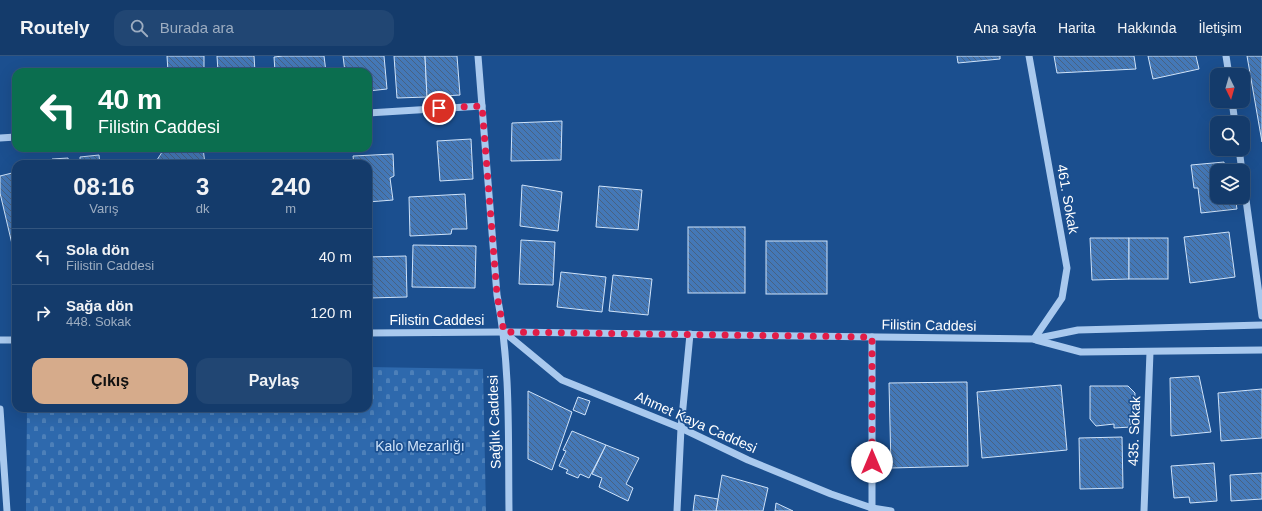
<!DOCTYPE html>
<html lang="tr">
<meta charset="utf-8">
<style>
:root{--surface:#143b6b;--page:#214673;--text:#f1f3f6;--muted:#9dadc1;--line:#33557e;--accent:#d6ab8b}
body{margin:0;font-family:Arial,sans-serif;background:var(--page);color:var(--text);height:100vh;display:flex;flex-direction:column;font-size:15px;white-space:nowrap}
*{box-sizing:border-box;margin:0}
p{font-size:13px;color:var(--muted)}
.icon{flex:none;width:22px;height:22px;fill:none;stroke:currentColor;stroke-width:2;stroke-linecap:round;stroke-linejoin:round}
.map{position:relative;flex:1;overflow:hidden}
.side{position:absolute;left:12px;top:104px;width:360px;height:252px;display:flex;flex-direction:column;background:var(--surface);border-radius:12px;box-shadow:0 4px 16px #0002,0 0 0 1px var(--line)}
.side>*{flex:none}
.hud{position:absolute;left:12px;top:12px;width:360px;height:84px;border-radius:12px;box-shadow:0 4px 16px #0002,0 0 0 1px var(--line);background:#0b6e4f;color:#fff;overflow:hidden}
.needle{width:26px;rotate:175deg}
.controls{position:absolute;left:1210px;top:12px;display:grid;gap:8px}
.controls a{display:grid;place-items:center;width:40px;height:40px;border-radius:8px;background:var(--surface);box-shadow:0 4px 16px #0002,0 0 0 1px var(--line);font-size:20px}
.pin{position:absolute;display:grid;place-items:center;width:34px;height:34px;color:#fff;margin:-17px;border:2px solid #fff;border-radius:50%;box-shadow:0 1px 4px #0007}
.me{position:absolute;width:44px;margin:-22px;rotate:0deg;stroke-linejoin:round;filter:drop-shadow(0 0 3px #0008)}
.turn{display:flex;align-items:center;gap:14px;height:84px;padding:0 20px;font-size:18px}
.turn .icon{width:52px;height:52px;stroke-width:2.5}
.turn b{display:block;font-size:28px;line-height:34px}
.eta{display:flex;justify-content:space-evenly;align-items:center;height:68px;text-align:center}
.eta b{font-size:24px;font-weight:800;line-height:28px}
.action{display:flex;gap:8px;margin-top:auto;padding:8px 20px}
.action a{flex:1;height:46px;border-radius:12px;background:var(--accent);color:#111;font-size:16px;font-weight:800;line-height:46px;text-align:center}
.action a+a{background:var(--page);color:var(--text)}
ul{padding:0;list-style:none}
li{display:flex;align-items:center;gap:12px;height:56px;padding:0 20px;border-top:1px solid var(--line)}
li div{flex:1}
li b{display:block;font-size:15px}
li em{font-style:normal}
header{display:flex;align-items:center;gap:24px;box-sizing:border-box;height:56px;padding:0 20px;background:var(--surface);border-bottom:1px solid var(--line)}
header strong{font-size:19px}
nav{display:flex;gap:22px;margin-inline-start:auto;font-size:14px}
.search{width:280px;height:36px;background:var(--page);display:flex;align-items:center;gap:10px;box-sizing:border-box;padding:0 14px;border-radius:12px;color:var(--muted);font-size:15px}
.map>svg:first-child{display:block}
</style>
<header>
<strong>Routely</strong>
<div class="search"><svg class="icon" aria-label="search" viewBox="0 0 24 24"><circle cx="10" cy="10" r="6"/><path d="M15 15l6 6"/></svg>Burada ara</div>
<nav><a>Ana sayfa</a><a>Harita</a><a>Hakkında</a><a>İletişim</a></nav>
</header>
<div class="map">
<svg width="1262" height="455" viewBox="0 0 1262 455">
<defs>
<pattern id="cemetery-stones" width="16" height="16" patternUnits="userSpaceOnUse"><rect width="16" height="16" fill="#2e69ad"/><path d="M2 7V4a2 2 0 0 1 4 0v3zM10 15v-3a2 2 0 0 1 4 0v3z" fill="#4d80b9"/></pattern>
<pattern id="building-back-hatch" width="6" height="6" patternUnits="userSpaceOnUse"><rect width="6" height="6" fill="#4478b7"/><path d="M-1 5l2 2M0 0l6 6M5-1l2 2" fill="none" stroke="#486282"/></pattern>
</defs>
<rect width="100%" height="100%" fill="#1b4f8f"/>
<!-- cemetery -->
<polygon fill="url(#cemetery-stones)" points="368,311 483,313 486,455 26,455 27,352 368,352"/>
<!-- building -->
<g fill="url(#building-back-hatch)" stroke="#cfe3fa">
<polygon points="167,0 204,0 204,16 168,16"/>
<polygon points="217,0 254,0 255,16 218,16"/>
<polygon points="283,0 324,0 326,16 275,16 274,1"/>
<polygon points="343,0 384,0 387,33 368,35 368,16 345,16"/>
<polygon points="394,0 425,0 427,41 397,42"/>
<polygon points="425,0 457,0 460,39 427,41"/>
<polygon points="957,0 1000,0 1000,3 958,7"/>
<polygon points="1054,0 1134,0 1136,13 1057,17"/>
<polygon points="1148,0 1196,0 1199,13 1153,23"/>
<polygon points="1247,0 1262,0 1262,86"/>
<polygon points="562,65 561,104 511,105 512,67"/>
<polygon points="471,83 473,123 440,125 437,85"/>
<polygon points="203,92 205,108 145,108 155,107 164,93"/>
<polygon points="393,98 394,120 390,122 393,144 368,146 368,108 354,108 353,100"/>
<polygon points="99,99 100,108 52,108 52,103 68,102 69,106 80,105 80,101"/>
<polygon points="1224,106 1225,115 1217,115 1217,141 1235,141 1237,153 1201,157 1198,132 1194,132 1191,109"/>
<polygon points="16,116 16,205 0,137 0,120"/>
<polygon points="522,129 562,136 558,175 520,170"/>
<polygon points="599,130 642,134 638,174 596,171"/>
<polygon points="465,138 467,173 452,173 451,178 410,180 409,141"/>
<rect x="688" y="171" width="57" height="66"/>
<polygon points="1229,176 1235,221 1190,227 1184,181"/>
<polygon points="1090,182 1129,182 1129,223 1092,224"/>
<rect x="1129" y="182" width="39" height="41"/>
<polygon points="521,184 555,186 553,229 519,228"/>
<rect x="766" y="185" width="61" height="53"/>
<polygon points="413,189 476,190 475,232 412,231"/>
<polygon points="406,200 407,241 369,242 368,201"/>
<polygon points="561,216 606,221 602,256 557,251"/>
<polygon points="613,219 652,223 648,259 609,255"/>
<polygon points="1199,320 1211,376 1171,380 1170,322"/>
<polygon points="967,326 968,410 891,412 889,327"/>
<polygon points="1061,329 1067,394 982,402 977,336"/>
<polygon points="1090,330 1128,330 1135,337 1134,355 1129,360 1131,371 1114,372 1114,368 1096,370 1090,363"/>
<polygon points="1262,333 1262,382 1221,385 1218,337"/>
<polygon points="528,335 572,356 552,414 528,403"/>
<polygon points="578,341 590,345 585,359 573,354"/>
<polygon points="572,375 606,389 589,422 580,418 578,422 566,417 568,414 559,410 566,395 563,394"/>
<polygon points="1122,381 1123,432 1080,433 1079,382"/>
<polygon points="606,389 639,402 626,428 633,432 628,445 599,431 602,422 592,418"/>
<polygon points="1214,407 1217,445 1190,447 1189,441 1174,442 1171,410"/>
<polygon points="1262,417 1262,443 1231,445 1230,419"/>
<polygon points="722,419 768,432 763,455 716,455"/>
<polygon points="695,439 718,443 716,455 693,455"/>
<polygon points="776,447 793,455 775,455"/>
</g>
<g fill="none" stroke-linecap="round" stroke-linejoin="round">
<!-- minor -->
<g stroke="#a9c9ee" stroke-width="7">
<path d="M478,0L497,239C511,310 508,383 509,455"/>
<polyline points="1029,0 1067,212 1062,242 1034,283"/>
<polyline points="1226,0 1229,19"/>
<polyline points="1232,45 1235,67"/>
<polyline points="368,57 482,50"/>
<polyline points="0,82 16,81"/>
<polyline points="1239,93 1242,115"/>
<polyline points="1243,122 1262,260"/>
<polyline points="504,276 562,324 681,372 748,404 831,438 872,452 891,455"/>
<polyline points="368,277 504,276 1034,283 1078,274 1262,269"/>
<polyline points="872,281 872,455"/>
<polyline points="0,284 16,284"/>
<polyline points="1036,284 1081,296 1262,294"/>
<polyline points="0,353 7,455"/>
<polyline points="677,455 681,372 690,278"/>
<polyline points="1144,455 1150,296"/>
</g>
</g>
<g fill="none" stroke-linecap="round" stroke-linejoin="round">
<!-- route -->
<polyline stroke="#e11d48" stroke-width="7" stroke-dasharray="0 12.6" points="439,52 482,50 497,239 504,276 872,281 872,406"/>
</g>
<g text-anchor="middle" stroke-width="3.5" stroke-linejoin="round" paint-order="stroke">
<!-- street labels -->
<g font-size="14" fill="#fff" stroke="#1b4f8f">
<text transform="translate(1068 143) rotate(80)" y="5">461. Sokak</text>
<text x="437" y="269">Filistin Caddesi</text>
<text transform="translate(929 269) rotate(1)" y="5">Filistin Caddesi</text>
<text transform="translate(494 366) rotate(-92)" y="5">Sağlık Caddesi</text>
<text transform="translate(696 366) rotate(24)" y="5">Ahmet Kaya Caddesi</text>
<text transform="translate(1134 375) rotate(-88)" y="5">435. Sokak</text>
</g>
<!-- park labels -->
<g font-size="14" fill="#cfe3fa" stroke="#1b4f8f">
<text x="420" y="395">Kalo Mezarlığı</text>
</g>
</g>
</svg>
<div class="controls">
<a><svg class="needle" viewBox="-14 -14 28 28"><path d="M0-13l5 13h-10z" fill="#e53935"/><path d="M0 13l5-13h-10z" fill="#9dadc1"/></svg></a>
<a><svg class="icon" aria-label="search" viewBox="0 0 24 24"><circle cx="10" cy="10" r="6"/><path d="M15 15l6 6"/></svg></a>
<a><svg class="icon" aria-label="layers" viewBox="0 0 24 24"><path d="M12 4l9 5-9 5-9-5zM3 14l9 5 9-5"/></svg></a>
</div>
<div class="pin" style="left:439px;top:52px;background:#d93025"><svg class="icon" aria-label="arrive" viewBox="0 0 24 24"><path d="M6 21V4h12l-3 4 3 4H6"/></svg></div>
<svg class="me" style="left:872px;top:406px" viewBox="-20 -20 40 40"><circle r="19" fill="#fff"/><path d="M0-13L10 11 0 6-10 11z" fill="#e11d48"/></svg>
<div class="hud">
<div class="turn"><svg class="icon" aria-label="left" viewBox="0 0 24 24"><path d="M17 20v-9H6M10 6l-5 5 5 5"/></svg><div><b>40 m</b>Filistin Caddesi</div></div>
</div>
<section class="side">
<div class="eta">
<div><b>08:16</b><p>Varış</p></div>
<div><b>3</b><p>dk</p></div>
<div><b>240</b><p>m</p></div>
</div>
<ul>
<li><svg class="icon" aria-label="left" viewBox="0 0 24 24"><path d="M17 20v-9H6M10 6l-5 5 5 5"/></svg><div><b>Sola dön</b><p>Filistin Caddesi</p></div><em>40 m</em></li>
<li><svg class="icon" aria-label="right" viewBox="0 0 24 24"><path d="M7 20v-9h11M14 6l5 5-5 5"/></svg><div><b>Sağa dön</b><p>448. Sokak</p></div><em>120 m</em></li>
</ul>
<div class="action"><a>Çıkış</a><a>Paylaş</a></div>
</section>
</div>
